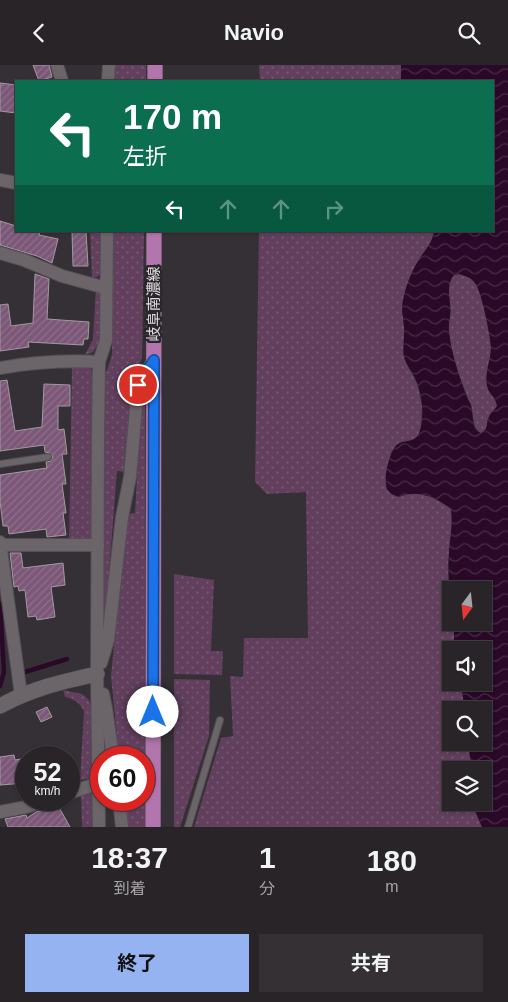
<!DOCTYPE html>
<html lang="ja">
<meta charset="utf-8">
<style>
:root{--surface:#282428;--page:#343034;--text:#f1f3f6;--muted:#a5a4a8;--line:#444145;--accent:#95b2f1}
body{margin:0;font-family:Arial,"Noto Sans JP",sans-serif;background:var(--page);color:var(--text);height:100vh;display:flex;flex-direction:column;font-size:19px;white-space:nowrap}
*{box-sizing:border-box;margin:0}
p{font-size:16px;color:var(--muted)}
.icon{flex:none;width:28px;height:28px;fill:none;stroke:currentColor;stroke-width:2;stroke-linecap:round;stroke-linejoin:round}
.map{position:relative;height:762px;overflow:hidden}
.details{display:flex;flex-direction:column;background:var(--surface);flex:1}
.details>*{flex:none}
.guide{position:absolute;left:15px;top:15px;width:479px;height:152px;border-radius:0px;box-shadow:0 1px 4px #0004,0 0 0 1px var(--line);background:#0b6e4f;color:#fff;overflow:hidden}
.needle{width:32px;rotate:195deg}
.buttons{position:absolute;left:442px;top:516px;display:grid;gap:10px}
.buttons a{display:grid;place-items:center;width:50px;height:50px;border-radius:0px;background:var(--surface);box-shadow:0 1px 4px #0004,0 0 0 1px var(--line);font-size:25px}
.speed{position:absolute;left:15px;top:681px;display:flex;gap:10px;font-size:25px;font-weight:700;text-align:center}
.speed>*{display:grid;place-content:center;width:65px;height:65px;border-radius:50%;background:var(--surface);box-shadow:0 1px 4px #0004,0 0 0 1px var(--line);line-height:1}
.speed small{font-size:12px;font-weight:400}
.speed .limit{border:8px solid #d22;background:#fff;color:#111}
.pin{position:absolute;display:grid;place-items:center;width:42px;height:42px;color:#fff;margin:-21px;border:2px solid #fff;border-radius:50%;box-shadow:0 1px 5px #0007}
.me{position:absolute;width:55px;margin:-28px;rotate:0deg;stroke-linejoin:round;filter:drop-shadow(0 0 4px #0008)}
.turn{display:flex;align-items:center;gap:18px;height:105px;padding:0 25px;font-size:22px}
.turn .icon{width:65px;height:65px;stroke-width:2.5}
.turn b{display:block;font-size:35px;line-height:42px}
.lanes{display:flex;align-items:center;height:48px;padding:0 25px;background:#0003;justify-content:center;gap:25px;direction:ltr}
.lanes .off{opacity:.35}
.eta{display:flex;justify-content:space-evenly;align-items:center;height:85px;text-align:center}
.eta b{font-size:30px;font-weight:700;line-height:35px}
.cta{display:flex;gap:10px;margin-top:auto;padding:10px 25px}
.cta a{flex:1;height:58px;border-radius:0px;background:var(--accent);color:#111;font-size:20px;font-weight:700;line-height:58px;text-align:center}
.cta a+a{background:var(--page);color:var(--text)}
header{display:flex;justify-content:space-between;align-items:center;height:65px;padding:0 25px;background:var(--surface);font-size:22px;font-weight:700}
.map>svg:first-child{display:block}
</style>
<header><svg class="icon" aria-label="back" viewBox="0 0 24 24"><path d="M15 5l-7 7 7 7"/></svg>Navio<svg class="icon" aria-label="search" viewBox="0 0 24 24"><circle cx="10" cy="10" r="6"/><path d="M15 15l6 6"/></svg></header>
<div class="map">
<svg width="508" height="762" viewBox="0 0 508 762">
<defs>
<pattern id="grass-dots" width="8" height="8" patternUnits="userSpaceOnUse" patternTransform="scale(1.25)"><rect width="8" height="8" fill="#613f5d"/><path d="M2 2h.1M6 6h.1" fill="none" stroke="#775a74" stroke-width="1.8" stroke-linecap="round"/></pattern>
<pattern id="water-waves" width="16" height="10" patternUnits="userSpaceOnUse" patternTransform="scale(1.25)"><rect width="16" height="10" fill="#290927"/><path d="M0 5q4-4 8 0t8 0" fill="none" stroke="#482c46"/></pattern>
<pattern id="building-hatch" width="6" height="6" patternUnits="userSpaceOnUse" patternTransform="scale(1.25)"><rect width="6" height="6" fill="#7c5778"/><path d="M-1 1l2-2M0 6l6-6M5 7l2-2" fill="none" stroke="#8e6f8b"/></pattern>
</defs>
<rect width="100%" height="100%" fill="#353035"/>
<!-- grass -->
<g fill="url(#grass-dots)">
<polygon points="114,0 146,0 146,16 113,16"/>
<polygon points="259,0 401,0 401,16 260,16"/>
<polygon points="90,166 103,166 103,206 97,212 92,213"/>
<polygon points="112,166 144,166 142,293 132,319 126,407 117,406 104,570 103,317 112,290"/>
<path d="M259,166H434L431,177L417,198L408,219L402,243L404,262V292L418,321L422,341L421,362L419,371L411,376L402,377L396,380L391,388V429L399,432C417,424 435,432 451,444C454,465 448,485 448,506C449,523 451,540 451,558H454V585H451V618H463L462,627L465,643V645H451V678H468L472,705H451V738H472L482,762H194L221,673L233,671L230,611L243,612L244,573H308L306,427L267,429L255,417Z"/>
<path d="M459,209C465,211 471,212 475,218C482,227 490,269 491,282C491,295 486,307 488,320C488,328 496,332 497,341C495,345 490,348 489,352C486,359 490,363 481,368L478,366L475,362L471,341L457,305L450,277L448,264L451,246L448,224L450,215L454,210Z"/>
<polygon points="96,221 102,227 101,275 93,287 85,290 93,274"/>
<polygon points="72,301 89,302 95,309 94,470 87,476 69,476"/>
<polygon points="145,322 146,762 126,762 123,735 144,735 144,692 119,692 111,611 127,449 135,448 142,323"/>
<polygon points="174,509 214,515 211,586 223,586 222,610 174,609"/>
<polygon points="174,614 210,615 209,671 180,762 174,762"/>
<path d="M63,625L82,629L88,634L94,645V707L88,714L80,715L84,646C79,637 74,634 65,632Z"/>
<polygon points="93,726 94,762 82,762 81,728"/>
</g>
<!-- water -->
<path fill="url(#water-waves)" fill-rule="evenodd" d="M401,0H508V762H482L473,741L472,738H484V705H472L468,678H484V645H465L462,627L463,618H484V585H454V558H484V525H451V540C449,522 448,505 449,487C450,471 453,461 451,444C436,432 417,424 399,432C394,430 390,429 387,424C383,414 389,387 397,380C405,373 416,380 420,365C425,349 422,328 415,313C412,306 406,300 404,292C402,283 405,271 404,262C404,256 402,249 402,243C403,228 410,209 418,196C424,186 433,178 434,166H492V16H401ZM459,209C465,211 471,212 475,218C482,227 490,270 491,282C491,295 483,311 488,324C491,331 496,333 497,341C495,345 490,348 489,352C485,359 490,363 481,368C470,364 474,350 471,340C470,337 467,334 466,330C459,310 451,288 449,266C448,258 451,251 450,243C450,231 446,220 454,210Z"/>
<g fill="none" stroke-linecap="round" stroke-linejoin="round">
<!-- stream -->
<g stroke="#290927" stroke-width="4.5">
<polyline points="0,539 4,607 0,621"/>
<polyline points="25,607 67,594"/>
</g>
</g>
<!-- building -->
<g fill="url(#building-hatch)" stroke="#a19ba0">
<polygon points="33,0 49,0 52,12 39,16"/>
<polygon points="0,18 16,20 16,48 0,46"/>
<polygon points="0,156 16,161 16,166 40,166 39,170 58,174 52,198 37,191 0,180"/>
<polygon points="72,166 86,166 88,201 73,201"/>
<polygon points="35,209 49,214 47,254 89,257 88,274 84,274 83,280 28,277 29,282 0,286 0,240 8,239 11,261 33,258"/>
<polygon points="7,315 15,366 42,362 44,319 70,320 70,341 58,341 58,365 64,364 67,389 62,389 66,419 62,419 66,448 63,448 66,470 47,472 46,464 9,469 8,461 3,461 0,436 0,410 47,403 46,397 51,396 53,392 50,388 45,387 44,380 0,386 0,316"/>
<polygon points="10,488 21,488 23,503 63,498 65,520 51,522 55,552 37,555 36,551 28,552 25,525 19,526 18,521 14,522"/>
<polygon points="47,642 52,652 41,657 36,647"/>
<polygon points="14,690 15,695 26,693 26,718 0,720 0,692"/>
<polygon points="56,737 70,762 8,762 5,754 26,750 27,753 36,747 51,743"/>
</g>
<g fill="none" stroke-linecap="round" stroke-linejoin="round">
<!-- lane casing -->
<g stroke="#534f53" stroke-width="8">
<g id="lane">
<polyline points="0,399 48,392"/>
<polyline points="188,762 220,655"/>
</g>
</g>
<!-- street casing -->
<g stroke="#534f53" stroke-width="14">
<g id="street">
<polyline points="57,0 62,16"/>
<polyline points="108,16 109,0"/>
<polyline points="0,115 16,118"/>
<polyline points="0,188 24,195 62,211 106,223"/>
<path d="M0,303C33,297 66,295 99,297"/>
<polyline points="0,477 21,630"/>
<polyline points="0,480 98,480"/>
<polyline points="101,598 108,575 122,452 130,412 138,320 154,295"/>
<polyline points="103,629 106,643 113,692"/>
<polyline points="69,728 99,718"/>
<polyline points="119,735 122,762"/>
<polyline points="0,747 26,742 48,735"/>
<polyline points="99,762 97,609 98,366 99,297 106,275 107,166"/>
</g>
</g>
<!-- secondary casing -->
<g stroke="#534f53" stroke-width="16">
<path id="secondary" d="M0,641C33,623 61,617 97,609"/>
</g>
<!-- primary casing -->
<g stroke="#534f53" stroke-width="16">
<g id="primary">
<polyline points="155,16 155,0"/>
<polyline points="153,762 154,166"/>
</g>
</g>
<!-- lane -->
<use href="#lane" stroke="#6b656a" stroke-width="6"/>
<!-- street -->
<use href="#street" stroke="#6b656a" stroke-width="12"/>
<!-- secondary -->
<use href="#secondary" stroke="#6b656a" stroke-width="15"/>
<!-- primary -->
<use href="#primary" stroke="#b375ad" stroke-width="15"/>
</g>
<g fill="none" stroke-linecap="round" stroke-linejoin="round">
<!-- route casing -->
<g stroke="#114b97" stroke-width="12">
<polyline id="route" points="138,320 154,295 153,647"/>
</g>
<!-- route -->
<use href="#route" stroke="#1a73e8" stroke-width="9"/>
</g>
<g text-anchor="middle" stroke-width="5" stroke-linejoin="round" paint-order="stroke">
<!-- street labels -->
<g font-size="15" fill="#dfdcdf" stroke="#2b262b">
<text transform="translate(154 239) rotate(-90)" y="5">岐阜南濃線</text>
</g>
</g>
</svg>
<div class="buttons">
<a><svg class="needle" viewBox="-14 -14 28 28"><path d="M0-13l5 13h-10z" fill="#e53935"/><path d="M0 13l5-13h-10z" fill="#a5a4a8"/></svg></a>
<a><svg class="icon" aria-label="sound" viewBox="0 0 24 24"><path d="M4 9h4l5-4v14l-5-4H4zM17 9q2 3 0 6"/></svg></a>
<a><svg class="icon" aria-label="search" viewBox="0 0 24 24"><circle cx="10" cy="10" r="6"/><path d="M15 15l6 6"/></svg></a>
<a><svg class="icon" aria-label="layers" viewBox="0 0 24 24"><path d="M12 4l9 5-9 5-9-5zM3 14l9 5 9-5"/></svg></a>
</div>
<div class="speed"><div>52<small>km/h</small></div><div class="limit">60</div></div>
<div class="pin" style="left:138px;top:320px;background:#d93025"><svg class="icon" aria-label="arrive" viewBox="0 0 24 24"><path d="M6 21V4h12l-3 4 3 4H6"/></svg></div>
<svg class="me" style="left:153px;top:647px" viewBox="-20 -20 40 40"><circle r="19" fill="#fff"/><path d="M0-13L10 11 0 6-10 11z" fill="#1a73e8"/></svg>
<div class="guide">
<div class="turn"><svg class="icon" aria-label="left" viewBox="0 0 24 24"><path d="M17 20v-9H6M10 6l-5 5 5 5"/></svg><div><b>170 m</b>左折</div></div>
<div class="lanes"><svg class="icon" aria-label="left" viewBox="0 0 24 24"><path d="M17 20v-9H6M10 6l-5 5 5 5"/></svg><svg class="icon off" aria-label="ahead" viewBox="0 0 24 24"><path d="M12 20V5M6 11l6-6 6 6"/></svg><svg class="icon off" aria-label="ahead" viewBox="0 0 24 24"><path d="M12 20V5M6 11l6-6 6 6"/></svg><svg class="icon off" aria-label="right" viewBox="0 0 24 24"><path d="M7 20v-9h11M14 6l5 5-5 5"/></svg></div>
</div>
</div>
<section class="details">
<div class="eta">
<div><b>18:37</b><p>到着</p></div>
<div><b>1</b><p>分</p></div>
<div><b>180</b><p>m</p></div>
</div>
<div class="cta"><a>終了</a><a>共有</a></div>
</section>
